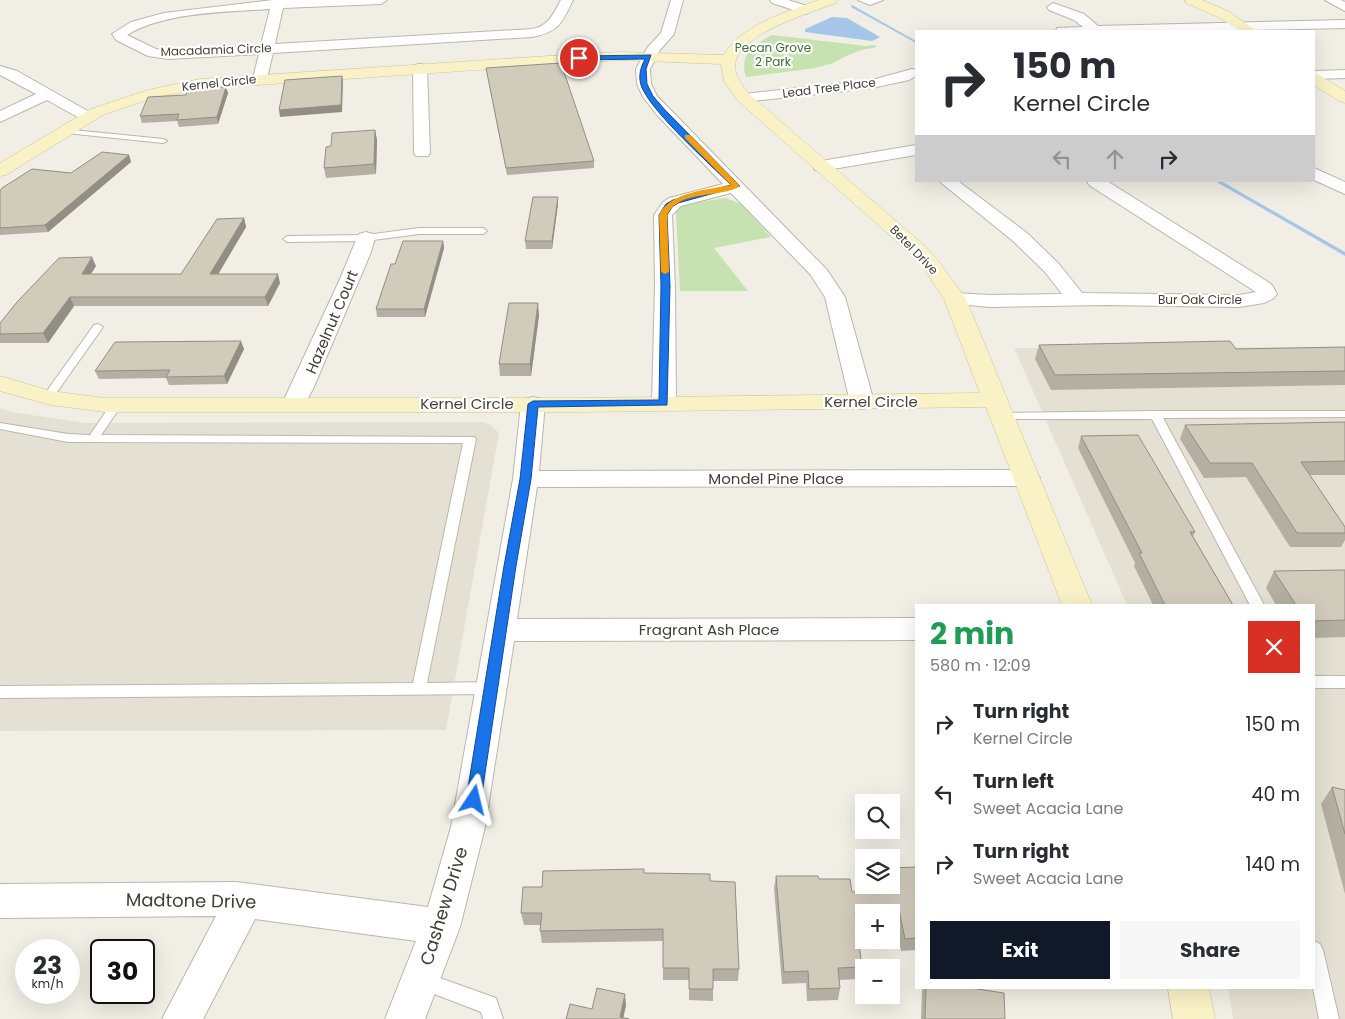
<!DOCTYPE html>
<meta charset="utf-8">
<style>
:root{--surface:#fff;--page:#f7f7f7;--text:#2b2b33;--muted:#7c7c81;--accent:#111827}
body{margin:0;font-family:Poppins,sans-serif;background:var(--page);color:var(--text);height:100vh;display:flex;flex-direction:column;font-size:19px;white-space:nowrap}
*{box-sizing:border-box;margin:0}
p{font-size:16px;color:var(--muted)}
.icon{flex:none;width:28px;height:28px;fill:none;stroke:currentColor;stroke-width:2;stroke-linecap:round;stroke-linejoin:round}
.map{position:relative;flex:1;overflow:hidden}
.drawer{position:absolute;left:915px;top:604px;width:400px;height:385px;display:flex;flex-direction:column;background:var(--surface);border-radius:0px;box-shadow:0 5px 20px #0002}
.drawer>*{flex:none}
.top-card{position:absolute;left:915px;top:30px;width:400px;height:152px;border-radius:0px;box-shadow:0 5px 20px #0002;background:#fff;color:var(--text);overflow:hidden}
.controls{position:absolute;left:855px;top:794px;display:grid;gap:10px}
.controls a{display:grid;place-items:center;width:45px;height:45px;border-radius:0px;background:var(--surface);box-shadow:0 5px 20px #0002;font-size:25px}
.speed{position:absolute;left:15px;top:939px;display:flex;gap:10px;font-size:25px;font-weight:700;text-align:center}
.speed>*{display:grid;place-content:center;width:65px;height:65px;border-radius:50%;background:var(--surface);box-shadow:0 5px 20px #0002;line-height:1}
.speed small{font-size:12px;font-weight:400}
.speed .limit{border:2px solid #111;border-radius:8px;background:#fff;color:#111}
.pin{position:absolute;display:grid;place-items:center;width:42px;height:42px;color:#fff;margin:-21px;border:2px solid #fff;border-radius:50%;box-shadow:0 1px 5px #0007}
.me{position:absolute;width:55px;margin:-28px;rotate:10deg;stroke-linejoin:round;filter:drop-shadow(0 0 4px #0008)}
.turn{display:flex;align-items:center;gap:18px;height:105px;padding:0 15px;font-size:22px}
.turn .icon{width:65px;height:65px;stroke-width:2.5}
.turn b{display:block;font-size:35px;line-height:42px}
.lanes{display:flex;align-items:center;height:48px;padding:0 15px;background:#0003;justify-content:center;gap:25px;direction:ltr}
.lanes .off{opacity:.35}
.round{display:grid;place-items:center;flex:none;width:52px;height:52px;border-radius:0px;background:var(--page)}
.overview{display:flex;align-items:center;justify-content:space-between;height:85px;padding:0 15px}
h1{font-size:30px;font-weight:700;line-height:38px;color:#1e9e55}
.primary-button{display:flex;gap:10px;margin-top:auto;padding:10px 15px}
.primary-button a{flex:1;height:58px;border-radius:0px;background:var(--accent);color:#fff;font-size:20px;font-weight:700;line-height:58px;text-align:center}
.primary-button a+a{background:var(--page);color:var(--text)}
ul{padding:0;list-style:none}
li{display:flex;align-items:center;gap:15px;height:70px;padding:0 15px}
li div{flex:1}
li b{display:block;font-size:19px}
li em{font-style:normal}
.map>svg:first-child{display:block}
</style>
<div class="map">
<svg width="1345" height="1019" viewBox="0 0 1345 1019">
<rect width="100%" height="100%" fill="#f1eee5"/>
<!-- residential -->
<g fill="#e4e1d4">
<polygon points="1345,347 1345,1019 1233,1019 1228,988 1314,988 1314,605 1127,605 1014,348"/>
<polygon points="0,408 11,412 85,423 483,422 491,425 499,433 446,730 0,731"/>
</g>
<!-- green -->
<g fill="#c6e2b1">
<path d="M772,35L866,46L874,45L877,47L861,50L846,56L833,63L815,68L746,77C739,54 753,45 772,35Z"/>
<polygon points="726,198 741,204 771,237 714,248 748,291 680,291 676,211 686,204"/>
</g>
<!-- water -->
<polygon fill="#a6c6e9" points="832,17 847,18 880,37 872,41 805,32 805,29"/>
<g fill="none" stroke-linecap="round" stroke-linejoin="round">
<!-- stream -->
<g fill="#a6c6e9" fill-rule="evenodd">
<polygon points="852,5 916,41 916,43 851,7"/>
<polygon points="1215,181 1221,181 1345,252 1345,256"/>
</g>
<!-- lane casing -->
<g stroke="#bbb7a9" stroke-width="2">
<g id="lane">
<polygon points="858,0 883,0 870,5"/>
<polygon points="63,129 163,139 167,141 163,143 66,133 63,133"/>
<polygon points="419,228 483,228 487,231 483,234 419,234 366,241 287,242 283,239 287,236 366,235"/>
<polygon points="98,324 103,327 52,399 44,399 42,397 44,395 94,325"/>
<polygon points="115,403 121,406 101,435 474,437 476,439 427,683 492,682 497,684 499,688 497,692 492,694 0,698 0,686 413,683 463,443 68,442 0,429 0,423 68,434 90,435 111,404"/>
<polygon points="1155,411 1345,411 1345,417 1163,418 1264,605 1250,605 1152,419 1002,419 996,416 1002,413"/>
<rect x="1314" y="676" width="31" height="12"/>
<polygon points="1314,941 1320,944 1323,950 1339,1019 1319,1019 1313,988"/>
<polygon points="423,972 496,998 503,1019 483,1019 481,1012 416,987 414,981 416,975"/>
</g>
</g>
<!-- street casing -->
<g stroke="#bbb7a9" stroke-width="2">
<g id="street">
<path d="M273,0H387L381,4L283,8L275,44L532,29C549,26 553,14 561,0H573C562,23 559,32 532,37L273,53L267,78L265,81H255L253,78L259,54L168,59L148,56L116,40L112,34L131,22L164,13ZM270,9L261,45L168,51L156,49L127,35C165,12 226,12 270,9Z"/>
<polygon points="671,0 683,0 674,34 660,50 650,69 651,84 657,96 827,270 845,297 874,402 870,407 862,409 854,407 850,402 825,297 810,274 731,193 681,206 672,215 675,286 676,403 672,408 664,410 656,408 652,403 655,286 654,215 663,202 669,198 723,184 657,115 643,97 637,84 636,69 647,48 661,33"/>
<polygon points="770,0 788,0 810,7 812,10 806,14 772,3"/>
<polygon points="1325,0 1341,0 1345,2 1345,11"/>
<polygon points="1053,3 1084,14 1098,26 1345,20 1345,28 1210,31 1056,31 1057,28 1083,27 1074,20 1049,10 1047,7"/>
<polygon points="420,64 425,65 427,68 430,153 428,156 416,156 414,153 413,68 415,65"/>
<polygon points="0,66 17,71 93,114 96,117 93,120 83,120 47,100 0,122 0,111 36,94 0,75"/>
<polygon points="912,69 916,70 916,76 909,80 872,88 744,102 739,101 737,98 739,95 744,94 872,80"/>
<polygon points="1345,70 1345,78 1314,79 1314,71"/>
<polygon points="916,145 916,155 821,171 815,170 813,166 815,162 821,161"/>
<polygon points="1314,168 1345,182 1345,194 1314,180"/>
<polygon points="939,181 958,181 1027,233 1059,264 1082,293 1239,295 1256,292 1089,185 1087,181 1107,181 1265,280 1272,285 1277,294 1274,298 1264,303 1239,307 1105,305 990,307 948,303 945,299 948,295 955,293 990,295 1062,294 1045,272 1013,241"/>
<polygon points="366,232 373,234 375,238 371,252 313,389 302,409 294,411 286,409 282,404 340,279 357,238 359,234"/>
<polygon points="533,397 541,399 545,404 539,471 1027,470 1036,472 1040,478 1036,484 1027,486 537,487 517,619 916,618 916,640 514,641 485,827 460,927 425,1019 385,1019 416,941 255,919 203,1019 162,1019 216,916 0,918 0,884 236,882 428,907 451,827 513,479 521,404 525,399"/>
</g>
</g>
<!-- secondary casing -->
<g stroke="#ccc498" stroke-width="1">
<g id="secondary">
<path d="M819,0H837L836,3C810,13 745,32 736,60C732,73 742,85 750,95L925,246L937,259L966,299L1092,605H1062L986,407L578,412H104L51,405L0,391V376L51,391L104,398H578L980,393L944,299L923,267L911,254L738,101L724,81L721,64L621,60L200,89L156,97L103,115L6,175L0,176V163L91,109L148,90L200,79L579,54L621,52L724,55C740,25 789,11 819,0Z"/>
<polygon points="1185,0 1202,0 1228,11 1256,31 1240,31 1218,17 1186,3"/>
<polygon points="1314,74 1319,75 1345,91 1345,103 1339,101 1314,85"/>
<polygon points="1168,988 1209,988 1215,1019 1173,1019"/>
</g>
</g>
<!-- lane -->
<use href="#lane" fill="#fff" fill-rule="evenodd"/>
<!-- street -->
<use href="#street" fill="#fff" fill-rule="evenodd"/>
<!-- secondary -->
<use href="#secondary" fill="#f9f2c7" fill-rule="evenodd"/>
</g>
<!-- wall -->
<g fill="#b4afa2">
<polygon points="486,68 594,161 594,168 507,175"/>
<polygon points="226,87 228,93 218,124 179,127 177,121 142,123 140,116 186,95"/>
<polygon points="375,130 377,140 376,174 326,178 324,168 331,146"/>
<polygon points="129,155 131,162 48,232 0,235 0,191 71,173"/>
<polygon points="558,204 552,249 526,249 525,241"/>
<polygon points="244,218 246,227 218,274 280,283 268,306 74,306 48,343 0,343 0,323 96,266 91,274 181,274"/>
<polygon points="443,241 444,248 425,317 377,317 376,309 395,264"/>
<polygon points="539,315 531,376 500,376 499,364"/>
<polygon points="1039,345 1236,349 1345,347 1345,385 1051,390 1035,359"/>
<polygon points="244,349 227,384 169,385 166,378 99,379 95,371"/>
<polygon points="1345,422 1345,475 1310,475 1345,527 1345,540 1341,547 1290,547 1246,477 1204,478 1180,439 1185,425"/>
<polygon points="1081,436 1195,532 1193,536 1233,605 1153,605 1134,566 1135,563 1078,448"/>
<polygon points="1345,570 1345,637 1314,638 1314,605 1276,605 1266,588 1274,571"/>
<polygon points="1332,787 1345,790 1345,894 1321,804"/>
<polygon points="916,867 916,950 901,951 895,923 891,923 891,912 864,912 864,924 856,924 862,967 860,979 839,980 840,988 838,1000 807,1001 806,983 782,984 774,888 776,876 852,892 888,891 887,885 891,885 891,868"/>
<polygon points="644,873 710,881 739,969 738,981 713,981 713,1001 689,1000 689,980 663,980 663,941 542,943 540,931 541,925 524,925 521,913 542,887"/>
<polygon points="923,988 971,988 1005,1019 921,1019 922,991"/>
</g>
<!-- shaded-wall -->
<g fill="#928e84">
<polygon points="342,76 343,82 342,112 280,117 279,110"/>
<polygon points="226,87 228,93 218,124 217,117"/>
<polygon points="375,130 377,140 376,174 374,164"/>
<polygon points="129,155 131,162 48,232 45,225"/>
<polygon points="558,197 558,204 552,249 552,241"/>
<polygon points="244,218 246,227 213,283 210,274"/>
<polygon points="443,241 444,248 425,317 424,309"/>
<polygon points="92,257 96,266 85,283 82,274"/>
<polygon points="278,274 280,283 268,306 265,297"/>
<polygon points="70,297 74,306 48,343 43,333"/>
<polygon points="538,303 539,315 531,376 530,364"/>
<polygon points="241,341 244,349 227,384 224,376"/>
<polygon points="625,994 626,1006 623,1019 620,1017"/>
</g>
<!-- building -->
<g fill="#d1cbbc" stroke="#928e84">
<polygon points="561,63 594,161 506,168 486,68"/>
<polygon points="342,76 341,105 279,110 285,80"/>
<polygon points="226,87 217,117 177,120 179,114 140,116 148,97 186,95 188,89"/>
<polygon points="375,130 374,164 324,168 326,147 331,146 332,133"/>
<polygon points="102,152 129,155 45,225 0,228 0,191 2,188 32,169 71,173"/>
<polygon points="533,197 558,197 552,241 525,241"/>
<polygon points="244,218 210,274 278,274 265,297 70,297 43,333 0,334 0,323 17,302 59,258 92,257 82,274 181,274 217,219"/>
<polygon points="403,241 443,241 424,309 376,309 391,264 395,264"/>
<polygon points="509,303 538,303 530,364 499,364"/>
<polygon points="241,341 224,376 166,377 170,370 95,371 115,342"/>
<polygon points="1230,341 1236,349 1345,347 1345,371 1055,375 1039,345"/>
<polygon points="1345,422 1345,461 1301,462 1345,527 1345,533 1297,533 1252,463 1210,463 1185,425"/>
<polygon points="1138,435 1195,532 1190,532 1233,605 1165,605 1139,553 1142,553 1081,436"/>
<polygon points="1345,570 1345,620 1314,621 1314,605 1296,605 1274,571"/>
<polygon points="1332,787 1345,790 1345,834"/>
<polygon points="916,867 916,938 905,939 899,910 855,912 862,967 838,968 840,988 809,989 808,971 784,972 776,876 818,876 819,879 850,879 852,892 894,891 891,880 891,868"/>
<polygon points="644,869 644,873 710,874 710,881 735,882 739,969 713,969 713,989 689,989 689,968 663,968 663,929 540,931 542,913 521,913 523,887 542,887 543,871"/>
<polygon points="597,988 625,994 620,1017 629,1019 566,1019 570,1004 592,1009"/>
<polygon points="926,988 971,988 1004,993 1005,1019 925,1019"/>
</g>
<!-- route -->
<path fill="#1a73e8" stroke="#114b97" d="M651,55L646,69L647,84L653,96L665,110L740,186L678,203L672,207L667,215L670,286L667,405L538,407L531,479L516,566L481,800L479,805L474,807L468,805L466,800L504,566L520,479L528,404L533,401L659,400L661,286L659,215L666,204L673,200L731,185C710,164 649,110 641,85C638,75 641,67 645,59L579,60L576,58L579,56Z"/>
<!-- slow -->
<path fill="#f59e0b" d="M685,135H690L740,186C720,199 679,189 667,215L669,272L665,274L661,272L659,215C671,191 708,190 731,185L685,138Z"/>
<g text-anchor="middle" stroke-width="4.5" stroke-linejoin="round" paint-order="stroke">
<!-- far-park labels -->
<g font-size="12" fill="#406e2e" stroke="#fff">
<text x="773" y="52">Pecan Grove<tspan x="773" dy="14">2 Park</tspan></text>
</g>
<!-- far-street labels -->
<g font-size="12" fill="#423f35" stroke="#fff">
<text transform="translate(216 50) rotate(-2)" y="4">Macadamia Circle</text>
<text transform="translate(219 83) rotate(-6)" y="4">Kernel Circle</text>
<text transform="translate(829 88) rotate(-7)" y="4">Lead Tree Place</text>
<text transform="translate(914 250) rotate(46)" y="4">Betel Drive</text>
<text x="1200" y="304">Bur Oak Circle</text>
</g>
<!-- street labels -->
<g font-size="15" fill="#423f35" stroke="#fff">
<text transform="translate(332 322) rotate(-67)" y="5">Hazelnut Court</text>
<text x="871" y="407">Kernel Circle</text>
<text x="467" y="409">Kernel Circle</text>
<text x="776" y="484">Mondel Pine Place</text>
<text x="709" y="635">Fragrant Ash Place</text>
</g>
<!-- near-street labels -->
<g font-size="18" fill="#423f35" stroke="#fff">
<text transform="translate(191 901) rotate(1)" y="6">Madtone Drive</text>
<text transform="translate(444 906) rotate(-73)" y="6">Cashew Drive</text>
</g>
</g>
</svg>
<div class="controls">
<a><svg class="icon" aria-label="search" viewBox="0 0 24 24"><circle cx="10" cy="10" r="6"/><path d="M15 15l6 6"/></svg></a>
<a><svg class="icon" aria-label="layers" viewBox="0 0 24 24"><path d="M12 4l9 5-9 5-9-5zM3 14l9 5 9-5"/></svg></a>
<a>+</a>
<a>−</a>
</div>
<div class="speed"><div>23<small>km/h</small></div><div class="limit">30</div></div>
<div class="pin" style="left:579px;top:58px;background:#d93025"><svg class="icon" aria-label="arrive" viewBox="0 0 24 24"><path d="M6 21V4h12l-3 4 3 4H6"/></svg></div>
<svg class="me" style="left:474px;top:800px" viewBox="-20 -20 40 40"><path d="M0-17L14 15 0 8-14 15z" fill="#1a73e8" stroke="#fff" stroke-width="4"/></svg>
<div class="top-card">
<div class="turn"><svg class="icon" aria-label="right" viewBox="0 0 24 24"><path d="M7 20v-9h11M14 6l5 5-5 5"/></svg><div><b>150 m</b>Kernel Circle</div></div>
<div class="lanes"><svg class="icon off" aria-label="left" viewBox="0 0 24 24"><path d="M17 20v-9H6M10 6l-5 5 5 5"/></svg><svg class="icon off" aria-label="ahead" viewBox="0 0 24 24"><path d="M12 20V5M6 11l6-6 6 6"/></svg><svg class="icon" aria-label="right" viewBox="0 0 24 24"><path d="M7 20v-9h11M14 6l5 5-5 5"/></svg></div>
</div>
<section class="drawer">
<div class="overview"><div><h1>2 min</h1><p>580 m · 12:09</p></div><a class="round" style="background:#d93025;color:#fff"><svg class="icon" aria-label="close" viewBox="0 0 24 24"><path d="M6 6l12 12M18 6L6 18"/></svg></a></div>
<ul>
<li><svg class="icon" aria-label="right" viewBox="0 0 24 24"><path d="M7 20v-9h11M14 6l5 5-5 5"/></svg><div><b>Turn right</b><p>Kernel Circle</p></div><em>150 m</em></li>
<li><svg class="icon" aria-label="left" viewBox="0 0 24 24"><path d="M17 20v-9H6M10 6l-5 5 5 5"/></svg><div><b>Turn left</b><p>Sweet Acacia Lane</p></div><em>40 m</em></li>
<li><svg class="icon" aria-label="right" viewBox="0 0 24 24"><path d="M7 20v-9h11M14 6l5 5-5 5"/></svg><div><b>Turn right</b><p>Sweet Acacia Lane</p></div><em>140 m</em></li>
</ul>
<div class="primary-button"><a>Exit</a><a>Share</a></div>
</section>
</div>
